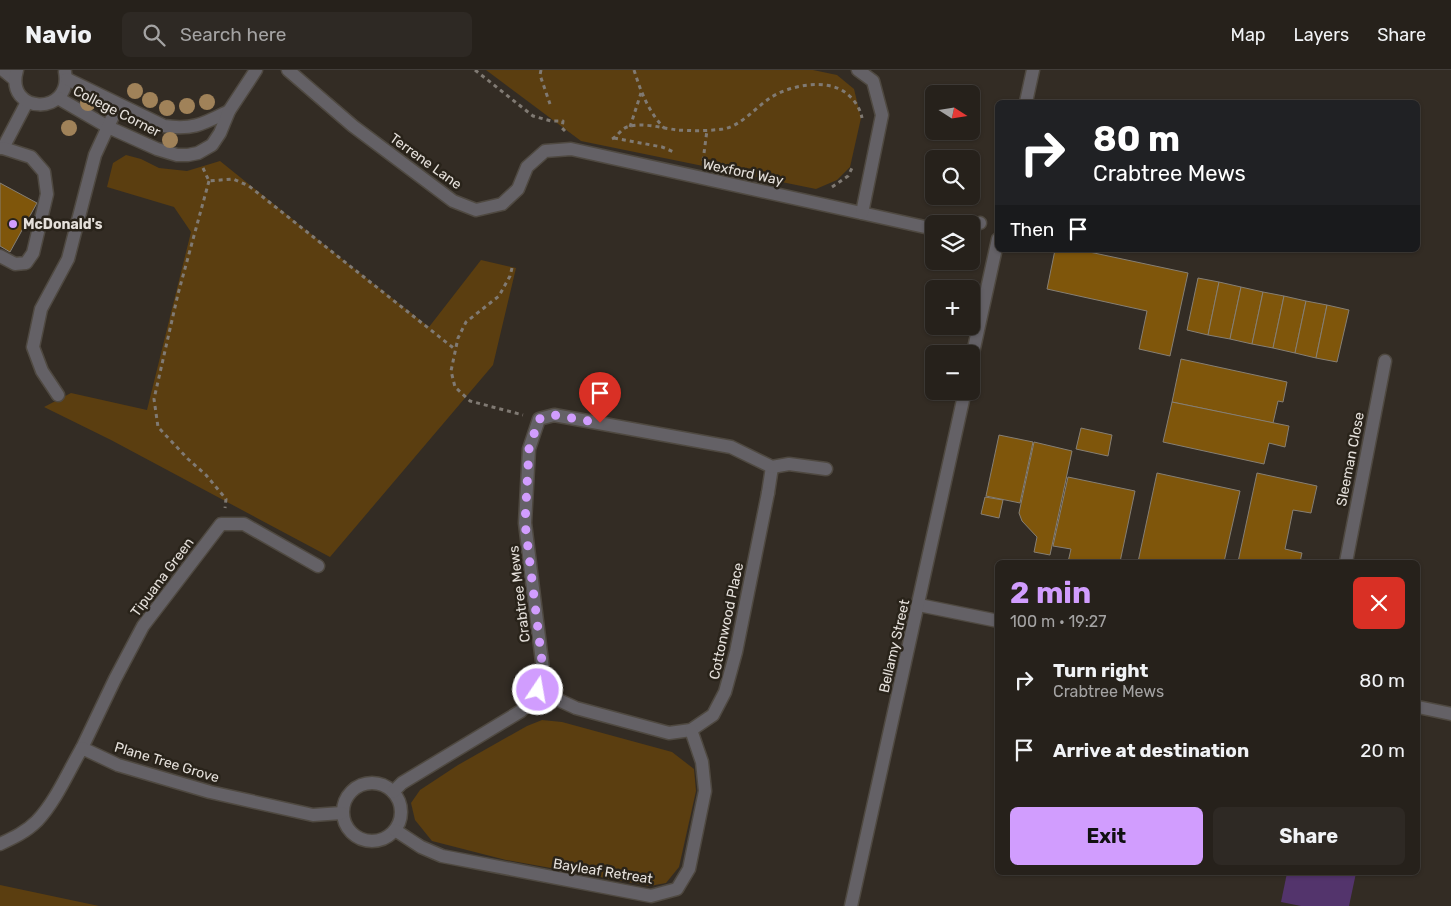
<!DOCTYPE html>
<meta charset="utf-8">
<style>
:root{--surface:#26211b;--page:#2e2924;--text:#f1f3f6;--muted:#a4a3a3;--line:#423e3a;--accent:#d19dfe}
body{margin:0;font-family:Rubik,sans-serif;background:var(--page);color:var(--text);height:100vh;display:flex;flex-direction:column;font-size:19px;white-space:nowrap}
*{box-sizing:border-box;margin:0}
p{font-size:16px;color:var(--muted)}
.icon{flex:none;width:28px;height:28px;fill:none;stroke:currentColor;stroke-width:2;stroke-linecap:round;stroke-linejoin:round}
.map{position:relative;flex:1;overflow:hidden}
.panel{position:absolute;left:995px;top:490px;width:425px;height:315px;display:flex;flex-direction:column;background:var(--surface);border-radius:8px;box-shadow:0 1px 4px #0004,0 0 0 1px var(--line)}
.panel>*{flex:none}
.banner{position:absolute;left:995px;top:30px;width:425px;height:152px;border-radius:8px;box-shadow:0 1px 4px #0004,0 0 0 1px var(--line);background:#202124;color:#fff;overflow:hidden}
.needle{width:32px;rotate:102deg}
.buttons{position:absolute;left:925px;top:15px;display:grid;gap:10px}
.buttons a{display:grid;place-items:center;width:55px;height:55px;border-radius:8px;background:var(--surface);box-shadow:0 1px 4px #0004,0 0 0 1px var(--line);font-size:25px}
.pin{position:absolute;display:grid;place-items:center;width:42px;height:42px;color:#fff;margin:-51px -21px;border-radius:50% 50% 50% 0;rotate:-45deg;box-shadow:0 0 5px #0007}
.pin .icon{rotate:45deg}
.me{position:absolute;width:55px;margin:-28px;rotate:12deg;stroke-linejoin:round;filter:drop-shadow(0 0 4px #0008)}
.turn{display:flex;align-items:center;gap:18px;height:105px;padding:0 15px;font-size:22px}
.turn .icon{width:65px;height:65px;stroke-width:2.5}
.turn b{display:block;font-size:35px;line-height:42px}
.then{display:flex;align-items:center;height:48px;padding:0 15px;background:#0003;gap:10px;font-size:19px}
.round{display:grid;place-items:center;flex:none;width:52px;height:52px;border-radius:8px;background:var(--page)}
.headline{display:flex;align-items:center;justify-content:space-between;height:85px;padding:0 15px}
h1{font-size:30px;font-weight:700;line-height:38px;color:var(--accent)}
.action{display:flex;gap:10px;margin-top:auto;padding:10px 15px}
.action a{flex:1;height:58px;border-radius:8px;background:var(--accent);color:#111;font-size:20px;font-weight:700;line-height:58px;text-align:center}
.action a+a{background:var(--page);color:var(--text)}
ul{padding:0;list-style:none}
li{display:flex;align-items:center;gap:15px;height:70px;padding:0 15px}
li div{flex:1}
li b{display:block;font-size:19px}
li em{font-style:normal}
header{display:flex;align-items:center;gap:30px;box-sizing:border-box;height:70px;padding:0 25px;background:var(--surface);border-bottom:1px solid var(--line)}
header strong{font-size:24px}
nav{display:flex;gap:28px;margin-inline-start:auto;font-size:18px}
.search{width:350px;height:45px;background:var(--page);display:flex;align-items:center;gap:12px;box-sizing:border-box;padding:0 18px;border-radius:8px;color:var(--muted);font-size:19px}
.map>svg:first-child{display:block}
</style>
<header>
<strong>Navio</strong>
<div class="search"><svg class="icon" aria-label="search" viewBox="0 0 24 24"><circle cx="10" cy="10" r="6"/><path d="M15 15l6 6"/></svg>Search here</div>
<nav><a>Map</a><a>Layers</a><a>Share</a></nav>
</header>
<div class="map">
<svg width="1451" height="836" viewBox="0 0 1451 836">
<rect width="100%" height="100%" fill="#332c24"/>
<!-- green -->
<g fill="#5b3e10">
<polygon points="486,0 813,0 837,5 854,19 861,48 850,97 837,110 816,119 581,71"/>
<polygon points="126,85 141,89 159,98 187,101 220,91 347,193 429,257 481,190 516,198 493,295 330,487 111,370 44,337 71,323 147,340 191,162 174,137 107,117 113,93"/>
<polygon points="542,650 562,652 672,682 694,699 696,721 679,797 666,813 650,816 506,790 432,771 415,750 411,733 420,720 458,695 527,656"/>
<polygon points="0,815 99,836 0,836"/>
</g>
<!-- water -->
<polygon fill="#53346c" points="1287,803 1356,803 1349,836 1301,836 1281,832"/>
<!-- building -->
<g fill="#7f560b" stroke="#867f74">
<polygon points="0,113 37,133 10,182 0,176"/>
<polygon points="1055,180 1080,180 1188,203 1170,286 1139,279 1147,241 1047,219"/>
<polygon points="1198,208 1219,212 1208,265 1187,260"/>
<polygon points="1219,212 1241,217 1230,269 1208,265"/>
<polygon points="1241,217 1263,222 1252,274 1230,269"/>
<polygon points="1263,222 1284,226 1273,278 1252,274"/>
<polygon points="1284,226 1306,231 1295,283 1273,278"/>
<polygon points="1306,231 1327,235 1316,288 1295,283"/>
<polygon points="1327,235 1349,240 1337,292 1316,288"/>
<polygon points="1181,289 1287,312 1283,332 1278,331 1273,353 1172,332"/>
<polygon points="1172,332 1289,356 1285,377 1269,373 1264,394 1163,372"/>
<polygon points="1081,358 1112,365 1108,386 1076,379"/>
<polygon points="999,365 1033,372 1020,433 986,426"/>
<polygon points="1034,372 1072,381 1050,485 1034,482 1037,467 1022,451 1019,443"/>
<polygon points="1157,403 1240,421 1224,492 1138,492"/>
<polygon points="1257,403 1317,416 1311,443 1293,440 1285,479 1302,483 1300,492 1238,492"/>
<polygon points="1068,407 1135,421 1120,492 1068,492 1071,479 1053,476"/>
<polygon points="985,427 1003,430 999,448 981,444"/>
</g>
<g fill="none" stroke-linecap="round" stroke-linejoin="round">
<!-- lane casing -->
<g stroke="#4f4941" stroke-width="15">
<g id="lane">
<polyline points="0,78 3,78 27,32"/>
<polyline points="0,186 15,194 26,193 33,183 47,124 44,102 31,87 3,78"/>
<polyline points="768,423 772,397"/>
</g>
</g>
<!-- street casing -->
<g stroke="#4f4941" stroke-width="15">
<g id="street">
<polyline points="3,0 14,9"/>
<path d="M17,0C4,45 73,46 65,2"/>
<polyline points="288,0 353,56 453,131 476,140 502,134 518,119 527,97 545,81 571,79 934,159"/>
<polyline points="858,0 873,11 882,45 862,143"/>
<path d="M67,9L164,56C194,60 203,54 229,41"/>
<polyline points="58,28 108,57 157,79 177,85 188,85 198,83 212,75 220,63 229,41 256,0"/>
<polyline points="1026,32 1033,0"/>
<polyline points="971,155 980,153"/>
<polyline points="971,292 998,169"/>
<polyline points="58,325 42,301 33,277 41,239 68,189 95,85 118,35"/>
<polyline points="1346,492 1385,291"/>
<polyline points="919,535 998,551"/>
<polyline points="537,620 576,638 669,663 691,660 713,645 725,622 736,582 768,423"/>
<polyline points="1418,637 1451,644"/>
<polyline points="82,678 115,609 143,556 221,454 244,454 318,496"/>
<circle cx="372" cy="742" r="29"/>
<polyline points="393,722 402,713 521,641 537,620 543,600 525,453 529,379 539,349 554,345 731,377 772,397 789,394 826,399"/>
<polyline points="395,760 421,777 442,786 651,826 677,819 689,799 705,721 702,692 691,660"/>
<path d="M0,774C13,768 26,762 37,751C56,731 68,702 82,678L118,695L210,722L313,745L342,743"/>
<polyline points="851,836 965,321"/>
</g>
</g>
<!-- path -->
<g stroke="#807a73" stroke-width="3" stroke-dasharray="4 4" stroke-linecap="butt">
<polyline points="475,0 533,46 551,51 563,51 562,58 565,61"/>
<polyline points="541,0 540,5 550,34"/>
<path d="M634,0C641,22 648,41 664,58"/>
<polyline points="630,57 641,23"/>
<polyline points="614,68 662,77 674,82"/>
<path d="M612,69C618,66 621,59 627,57C642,52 662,58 677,60C691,61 708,61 723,59C741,56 755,38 770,28C790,15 827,8 846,23C854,29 860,38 862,48"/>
<polyline points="703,91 707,60"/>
<polyline points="203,98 209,111 233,109 249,116 456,280"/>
<polyline points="209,111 178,224 154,329 158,357 188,389 206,405 226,429 225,438"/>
<polyline points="832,117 848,106 852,98"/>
<polyline points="512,198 510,206 499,226 466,252 458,268 451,301 455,317 470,331 523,345"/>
</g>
<!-- lane -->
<use href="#lane" stroke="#646166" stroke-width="12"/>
<!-- street -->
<use href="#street" stroke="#646166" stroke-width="12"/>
</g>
<!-- trees -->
<g fill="#a08259">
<circle cx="135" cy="21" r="8"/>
<circle cx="150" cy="30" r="8"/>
<circle cx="207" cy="32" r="8"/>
<circle cx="88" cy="33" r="8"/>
<circle cx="187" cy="36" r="8"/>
<circle cx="167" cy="38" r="8"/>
<circle cx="69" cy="58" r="8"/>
<circle cx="170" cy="70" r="8"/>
</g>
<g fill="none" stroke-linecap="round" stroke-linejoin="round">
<!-- route -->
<polyline stroke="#d19dfe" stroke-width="9" stroke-dasharray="0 16.2" points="538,620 543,600 525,453 529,379 539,349 554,345 600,353"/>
</g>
<!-- markers -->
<circle fill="#d19dfe" stroke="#29231a" stroke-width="2" cx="13" cy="154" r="5"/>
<g text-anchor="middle" stroke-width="5" stroke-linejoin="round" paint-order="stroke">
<!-- street labels -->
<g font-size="14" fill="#e5e0db" stroke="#29231a">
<text transform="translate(117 41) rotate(27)" y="5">College Corner</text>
<text transform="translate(426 91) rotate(36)" y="5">Terrene Lane</text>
<text transform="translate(743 102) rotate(12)" y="5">Wexford Way</text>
<text transform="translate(1350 389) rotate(-79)" y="5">Sleeman Close</text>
<text transform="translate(162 507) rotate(-53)" y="5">Tipuana Green</text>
<text transform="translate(519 524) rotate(-97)" y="5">Crabtree Mews</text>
<text transform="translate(726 551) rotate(-78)" y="5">Cottonwood Place</text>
<text transform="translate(894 576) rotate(-77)" y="5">Bellamy Street</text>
<text transform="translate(167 692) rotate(17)" y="5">Plane Tree Grove</text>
<text transform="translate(603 801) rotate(9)" y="5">Bayleaf Retreat</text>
</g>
<!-- poi labels -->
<g font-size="14" font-weight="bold" fill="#e5e0db" stroke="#29231a" text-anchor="start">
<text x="23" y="159">McDonald's</text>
</g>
</g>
</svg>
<div class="buttons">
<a><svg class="needle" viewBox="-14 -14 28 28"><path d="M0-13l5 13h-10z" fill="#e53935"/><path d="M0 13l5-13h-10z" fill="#a4a3a3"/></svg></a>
<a><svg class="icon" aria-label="search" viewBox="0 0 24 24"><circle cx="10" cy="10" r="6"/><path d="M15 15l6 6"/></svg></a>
<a><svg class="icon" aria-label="layers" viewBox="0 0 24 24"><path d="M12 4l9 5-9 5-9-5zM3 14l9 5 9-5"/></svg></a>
<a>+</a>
<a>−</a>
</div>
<div class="pin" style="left:600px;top:353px;background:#d93025"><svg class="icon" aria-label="arrive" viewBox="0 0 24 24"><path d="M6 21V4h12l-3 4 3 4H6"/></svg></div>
<svg class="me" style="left:538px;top:620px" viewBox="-20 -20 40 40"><circle r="17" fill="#d19dfe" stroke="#fff" stroke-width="3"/><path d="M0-11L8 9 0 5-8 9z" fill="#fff"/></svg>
<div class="banner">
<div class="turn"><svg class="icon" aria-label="right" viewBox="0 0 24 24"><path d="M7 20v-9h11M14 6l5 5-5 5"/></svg><div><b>80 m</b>Crabtree Mews</div></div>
<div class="then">Then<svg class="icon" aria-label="arrive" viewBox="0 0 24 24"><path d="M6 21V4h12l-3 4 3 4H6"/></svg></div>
</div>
<section class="panel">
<div class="headline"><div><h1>2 min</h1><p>100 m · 19:27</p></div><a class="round" style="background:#d93025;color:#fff"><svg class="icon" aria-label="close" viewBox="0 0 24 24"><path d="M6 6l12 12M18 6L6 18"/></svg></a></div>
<ul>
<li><svg class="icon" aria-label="right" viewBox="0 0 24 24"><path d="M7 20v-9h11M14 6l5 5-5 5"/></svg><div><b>Turn right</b><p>Crabtree Mews</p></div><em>80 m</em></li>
<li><svg class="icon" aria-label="arrive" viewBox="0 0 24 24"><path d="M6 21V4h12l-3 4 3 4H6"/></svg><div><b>Arrive at destination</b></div><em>20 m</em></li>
</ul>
<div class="action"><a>Exit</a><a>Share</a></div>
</section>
</div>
